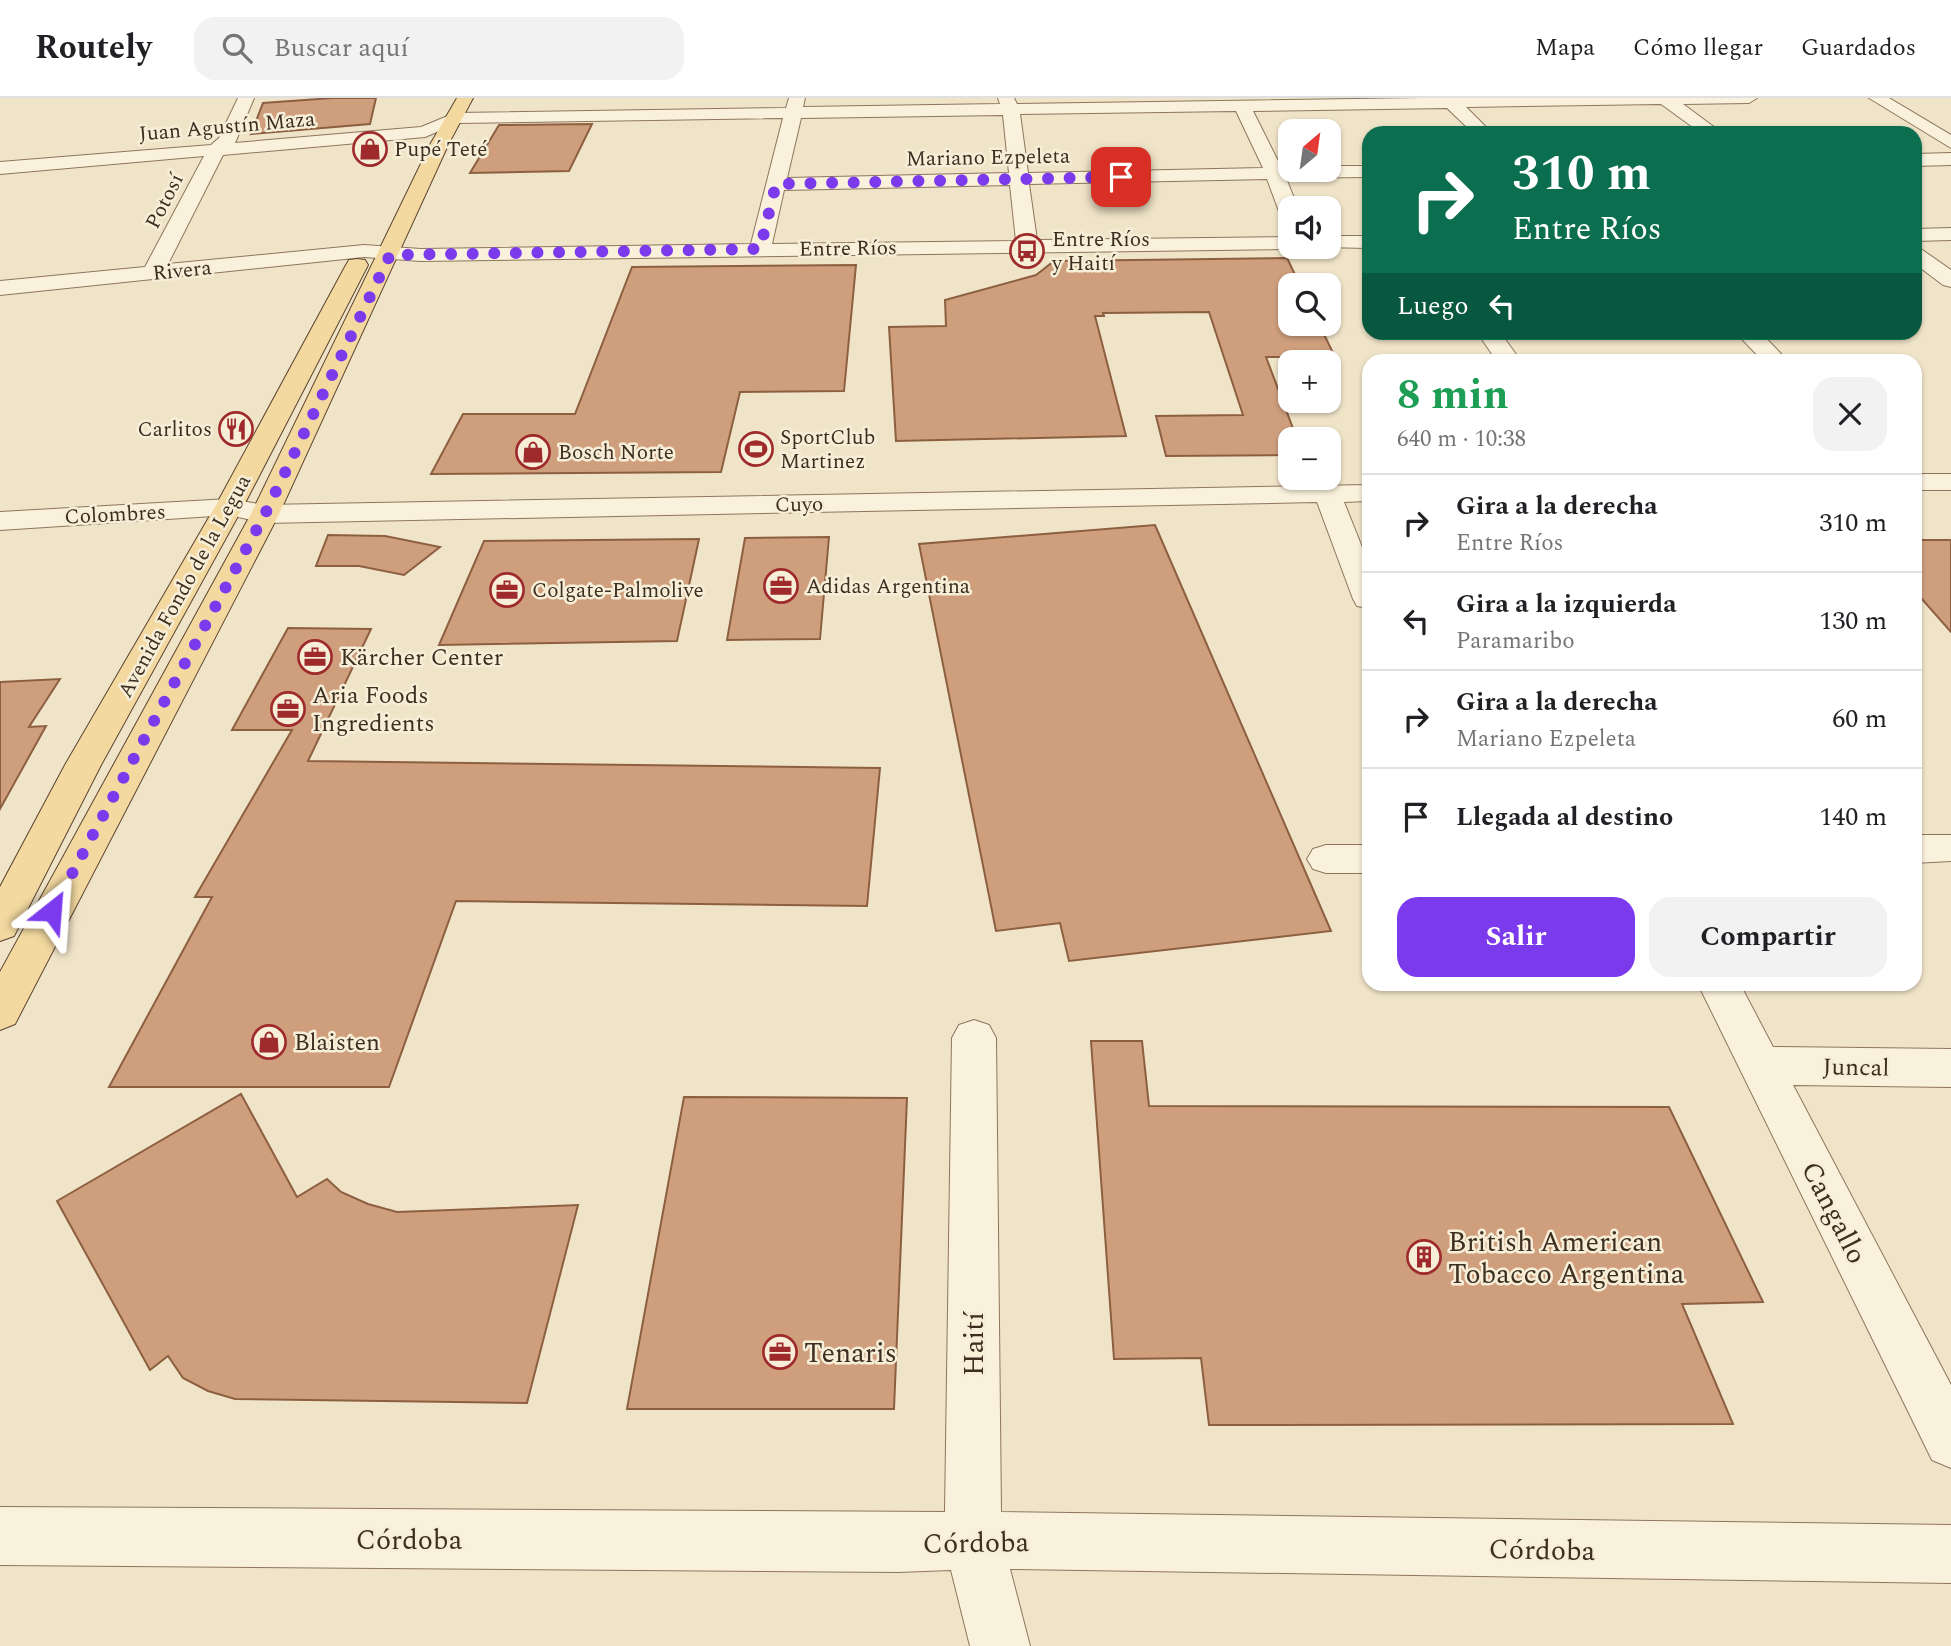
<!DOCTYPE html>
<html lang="es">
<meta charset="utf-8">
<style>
:root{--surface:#fff;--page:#f2f2f2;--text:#202124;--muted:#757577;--line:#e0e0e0;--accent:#7c3aed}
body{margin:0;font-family:Spectral,serif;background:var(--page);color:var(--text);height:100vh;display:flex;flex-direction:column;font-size:26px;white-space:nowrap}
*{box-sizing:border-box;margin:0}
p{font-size:23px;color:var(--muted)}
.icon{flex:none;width:38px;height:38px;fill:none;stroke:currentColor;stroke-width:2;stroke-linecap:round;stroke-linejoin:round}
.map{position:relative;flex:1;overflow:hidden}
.side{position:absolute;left:1362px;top:256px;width:560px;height:637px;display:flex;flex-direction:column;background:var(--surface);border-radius:21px;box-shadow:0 2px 5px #0004}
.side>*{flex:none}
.hud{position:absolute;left:1362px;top:28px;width:560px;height:214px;border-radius:21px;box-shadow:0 2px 5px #0004;background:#0b6e4f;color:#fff;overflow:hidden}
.needle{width:46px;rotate:29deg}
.fabs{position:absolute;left:1278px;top:21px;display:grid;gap:14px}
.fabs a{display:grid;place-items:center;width:63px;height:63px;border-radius:14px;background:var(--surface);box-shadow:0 2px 5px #0004;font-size:35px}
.pin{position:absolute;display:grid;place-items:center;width:60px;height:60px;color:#fff;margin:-30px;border-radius:14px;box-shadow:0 4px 10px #0006}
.me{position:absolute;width:77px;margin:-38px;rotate:28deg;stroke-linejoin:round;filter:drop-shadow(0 0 5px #0008)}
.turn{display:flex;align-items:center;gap:24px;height:147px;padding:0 35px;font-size:32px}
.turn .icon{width:91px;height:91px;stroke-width:2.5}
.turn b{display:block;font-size:49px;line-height:60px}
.then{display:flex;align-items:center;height:66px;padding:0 35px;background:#0003;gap:14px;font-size:26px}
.round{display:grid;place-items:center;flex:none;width:74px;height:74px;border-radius:21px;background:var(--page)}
.head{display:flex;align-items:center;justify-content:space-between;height:119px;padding:0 35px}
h1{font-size:42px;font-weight:700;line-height:52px;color:#1e9e55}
.action{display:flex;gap:14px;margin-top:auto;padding:14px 35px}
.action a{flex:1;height:80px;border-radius:21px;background:var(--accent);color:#fff;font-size:28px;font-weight:700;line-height:80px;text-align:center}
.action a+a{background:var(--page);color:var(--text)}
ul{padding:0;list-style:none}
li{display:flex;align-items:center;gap:21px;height:98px;padding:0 35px;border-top:2px solid var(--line)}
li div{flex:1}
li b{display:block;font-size:26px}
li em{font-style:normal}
header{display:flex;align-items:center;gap:42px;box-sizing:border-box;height:98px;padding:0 35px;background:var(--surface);border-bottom:2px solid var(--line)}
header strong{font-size:33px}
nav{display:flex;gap:38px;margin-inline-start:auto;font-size:24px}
.search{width:490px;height:63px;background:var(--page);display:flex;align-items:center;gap:18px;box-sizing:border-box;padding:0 24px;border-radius:21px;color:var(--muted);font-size:26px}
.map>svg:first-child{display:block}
</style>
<header>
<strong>Routely</strong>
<div class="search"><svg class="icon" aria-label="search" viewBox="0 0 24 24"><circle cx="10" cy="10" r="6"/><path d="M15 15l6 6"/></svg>Buscar aquí</div>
<nav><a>Mapa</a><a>Cómo llegar</a><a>Guardados</a></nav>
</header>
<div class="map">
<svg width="1951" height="1548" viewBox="0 0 1951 1548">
<rect width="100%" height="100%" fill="#f0e4c8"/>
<!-- building -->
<g fill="#cf9f7d" stroke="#8d5f41" stroke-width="2">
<polygon points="333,0 376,0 370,26 251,36 263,5"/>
<polygon points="592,26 569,73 470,75 499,27"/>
<polygon points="1287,160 1300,187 1290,187 1290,226 1319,226 1335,259 1266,259 1297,341 1290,341 1290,357 1166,358 1156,318 1243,317 1209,214 1103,215 1104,218 1095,218 1126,338 896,343 889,229 946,228 945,202 1036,177 1054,163"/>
<polygon points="856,167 844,293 740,294 721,374 431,376 463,316 575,316 632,169"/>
<polygon points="1155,427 1331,833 1069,863 1060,825 996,833 919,446"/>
<polygon points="328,437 385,438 440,449 404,477 359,468 316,468"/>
<polygon points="829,439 820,541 727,542 745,440"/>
<polygon points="699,441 677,543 439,547 484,443"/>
<polygon points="1914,442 1951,442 1951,534 1914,492"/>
<polygon points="288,530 371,531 308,663 880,670 867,808 456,803 389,989 109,989 212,799 195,799 292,632 232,632"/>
<polygon points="60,581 29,629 46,628 0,711 0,584"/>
<polygon points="1091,943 1142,943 1149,1008 1669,1009 1763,1204 1682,1206 1733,1326 1209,1327 1201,1260 1114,1261"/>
<polygon points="241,996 297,1099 327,1081 341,1094 368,1106 397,1114 578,1107 527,1305 235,1301 208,1293 183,1280 168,1258 150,1272 57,1103"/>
<polygon points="684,999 907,1000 894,1311 627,1311"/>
</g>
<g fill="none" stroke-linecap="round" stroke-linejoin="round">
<!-- minor casing -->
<g stroke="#8d765c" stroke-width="2">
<g id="minor">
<path d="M238,0H254L235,45L421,29L455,15L786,10L789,0H805L803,9L1000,6L998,0H1014L1017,6L1423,0H1757L1749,5L1683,6L1722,35H1701L1661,6L1466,9L1492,35H1473L1447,10L1253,13L1281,69L1328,72V68H1368V79L1286,80L1298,110H1290V122L1280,116L1267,81L1029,86L1037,142L1290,139V149H1298L1290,151L421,163L364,159L0,197V183L145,169L204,58L0,76V64L211,47L219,40ZM1236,13L1263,70L1028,75L1020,16ZM1003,17L1009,75L787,80L801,20ZM783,20L751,146L421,151L364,147L168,166L223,57L425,39L458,25ZM1010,87L1016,143L772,146L784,92Z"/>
<polygon points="1869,0 1889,0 1951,37 1951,50"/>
<polygon points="1951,55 1951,67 1914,68 1914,56"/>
<polygon points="1951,130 1951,142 1914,143 1914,131"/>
<polygon points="1328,138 1368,138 1368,150 1322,149 1328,149"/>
<polygon points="1914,149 1921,151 1951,172 1951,189 1943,187 1914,165"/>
<polygon points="1477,234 1500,234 1520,262 1496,262"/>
<polygon points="1735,234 1760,234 1787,262 1762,262"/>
<rect x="1914" y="376" width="37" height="16"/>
<polygon points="1368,387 1368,403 1344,404 1368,464 1368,510 1357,508 1353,501 1317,404 265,425 229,417 0,432 0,414 229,401 265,407"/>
<polygon points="1914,737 1951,737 1951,763 1914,765"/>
<polygon points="1326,747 1368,747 1368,775 1326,775 1313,771 1307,761 1313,751"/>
<polygon points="1698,886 1740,886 1773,949 1951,951 1951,989 1793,987 1951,1287 1951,1370 1932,1362"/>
<polygon points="974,922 989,927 996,940 1001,1414 1951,1427 1951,1485 1010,1471 1030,1548 970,1548 951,1472 898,1474 0,1467 0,1409 945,1414 952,940 959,927"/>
</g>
</g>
<!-- major casing -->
<g stroke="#5b4430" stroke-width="2">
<g id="major">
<polygon points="457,0 473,0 449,45 279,416 15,926 0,932 0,874 251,416 431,45"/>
<polygon points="357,161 365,162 368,167 243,409 101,667 14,838 0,843 0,789 65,667 215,409 346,167 349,162"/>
</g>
</g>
<!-- minor -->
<use href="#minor" fill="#faf1dc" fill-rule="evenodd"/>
<!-- major -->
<use href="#major" fill="#f3d9a0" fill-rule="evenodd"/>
</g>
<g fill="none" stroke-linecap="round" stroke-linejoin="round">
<!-- route -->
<polyline stroke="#7c3aed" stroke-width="12" stroke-dasharray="0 21.6" points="52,813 265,416 390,157 760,151 776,86 1121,79"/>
</g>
<!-- icons -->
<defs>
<g id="shop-ring" transform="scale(1.75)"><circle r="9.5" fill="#f7eed8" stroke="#9e2a2b" stroke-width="1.5"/><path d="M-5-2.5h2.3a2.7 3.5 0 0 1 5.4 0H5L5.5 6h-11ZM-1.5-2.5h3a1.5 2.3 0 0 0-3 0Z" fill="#9e2a2b"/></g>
<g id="bus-ring" transform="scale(1.75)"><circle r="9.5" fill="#f7eed8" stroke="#9e2a2b" stroke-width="1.5"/><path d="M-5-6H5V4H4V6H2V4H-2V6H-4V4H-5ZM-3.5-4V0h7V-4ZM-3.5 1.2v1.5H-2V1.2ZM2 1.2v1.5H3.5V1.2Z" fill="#9e2a2b"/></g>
<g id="restaurant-ring" transform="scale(1.75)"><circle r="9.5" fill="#f7eed8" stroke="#9e2a2b" stroke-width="1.5"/><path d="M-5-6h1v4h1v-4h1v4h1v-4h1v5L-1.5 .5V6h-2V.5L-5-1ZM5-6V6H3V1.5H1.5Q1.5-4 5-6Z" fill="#9e2a2b"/></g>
<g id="stadium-ring" transform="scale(1.75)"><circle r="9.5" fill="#f7eed8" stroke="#9e2a2b" stroke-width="1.5"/><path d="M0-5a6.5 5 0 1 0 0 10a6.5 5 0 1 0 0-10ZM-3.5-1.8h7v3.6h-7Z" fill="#9e2a2b"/></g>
<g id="office-ring" transform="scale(1.75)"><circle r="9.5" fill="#f7eed8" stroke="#9e2a2b" stroke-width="1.5"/><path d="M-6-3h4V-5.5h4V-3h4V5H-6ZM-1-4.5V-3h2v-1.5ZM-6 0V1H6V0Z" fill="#9e2a2b"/></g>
<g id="building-ring" transform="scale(1.75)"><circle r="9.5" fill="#f7eed8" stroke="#9e2a2b" stroke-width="1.5"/><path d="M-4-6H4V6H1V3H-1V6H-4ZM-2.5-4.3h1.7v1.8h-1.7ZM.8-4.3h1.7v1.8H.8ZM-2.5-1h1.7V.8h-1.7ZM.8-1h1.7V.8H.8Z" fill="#9e2a2b"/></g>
</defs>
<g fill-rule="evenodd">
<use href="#shop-ring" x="370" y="51"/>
<use href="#bus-ring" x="1027" y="153"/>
<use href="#restaurant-ring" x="236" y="331"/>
<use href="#stadium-ring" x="756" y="351"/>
<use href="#shop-ring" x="533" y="354"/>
<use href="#office-ring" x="781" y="488"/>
<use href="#office-ring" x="507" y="492"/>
<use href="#office-ring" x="315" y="559"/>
<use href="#office-ring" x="288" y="611"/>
<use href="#shop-ring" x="269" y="944"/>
<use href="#building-ring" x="1424" y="1159"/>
<use href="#office-ring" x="780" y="1254"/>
</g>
<g text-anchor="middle" stroke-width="5" stroke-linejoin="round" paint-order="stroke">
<!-- far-street labels -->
<g font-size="21" fill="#3d2e20" stroke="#f7eed8">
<text transform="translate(227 28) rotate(-5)" y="7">Juan Agustín Maza</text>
<text transform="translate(988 59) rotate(-1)" y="7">Mariano Ezpeleta</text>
<text transform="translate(164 103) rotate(-63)" y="7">Potosí</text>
<text transform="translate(848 150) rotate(-1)" y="7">Entre Ríos</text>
<text transform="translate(182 172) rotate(-6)" y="7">Rivera</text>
<text transform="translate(799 406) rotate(-1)" y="7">Cuyo</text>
<text transform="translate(115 416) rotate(-3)" y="7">Colombres</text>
<text transform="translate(184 488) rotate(-61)" y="7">Avenida Fondo de la Legua</text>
</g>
<!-- far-poi labels -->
<g font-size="21" fill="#3d2e20" stroke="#f7eed8" text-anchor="start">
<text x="394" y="58">Pupé Teté</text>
<text x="1052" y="148">Entre Ríos<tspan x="1052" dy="24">y Haití</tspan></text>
<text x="212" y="338" text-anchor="end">Carlitos</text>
<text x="780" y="346">SportClub<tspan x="780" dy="24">Martinez</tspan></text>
<text x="558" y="361">Bosch Norte</text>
<text x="806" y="495">Adidas Argentina</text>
<text x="532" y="499">Colgate-Palmolive</text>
</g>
<!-- poi labels -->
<g font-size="24" fill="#3d2e20" stroke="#f7eed8" text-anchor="start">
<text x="340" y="567">Kärcher Center</text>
<text x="312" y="605">Aria Foods<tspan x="312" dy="28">Ingredients</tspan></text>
<text x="294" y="952">Blaisten</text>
</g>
<!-- street labels -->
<g font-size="24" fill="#3d2e20" stroke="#f7eed8">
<text transform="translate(1856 969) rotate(1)" y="8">Juncal</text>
</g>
<!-- near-street labels -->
<g font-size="28" fill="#3d2e20" stroke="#f7eed8">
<text transform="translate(1835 1114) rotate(63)" y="10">Cangallo</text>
<text transform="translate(973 1246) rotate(-90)" y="10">Haití</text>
<text x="409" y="1451">Córdoba</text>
<text transform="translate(976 1444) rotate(-1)" y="10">Córdoba</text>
<text transform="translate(1542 1451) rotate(1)" y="10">Córdoba</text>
</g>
<!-- near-poi labels -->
<g font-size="28" fill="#3d2e20" stroke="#f7eed8" text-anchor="start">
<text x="1448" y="1153">British American<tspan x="1448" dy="32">Tobacco Argentina</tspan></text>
<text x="804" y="1264">Tenaris</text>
</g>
</g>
</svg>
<div class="fabs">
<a><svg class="needle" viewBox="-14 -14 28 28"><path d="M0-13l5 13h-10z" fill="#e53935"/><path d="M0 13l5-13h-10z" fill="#757577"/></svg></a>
<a><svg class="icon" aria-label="sound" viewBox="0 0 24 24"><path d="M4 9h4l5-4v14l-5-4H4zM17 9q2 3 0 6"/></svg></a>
<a><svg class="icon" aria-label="search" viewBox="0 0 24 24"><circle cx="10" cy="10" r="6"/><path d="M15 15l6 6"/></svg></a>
<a>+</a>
<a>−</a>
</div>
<div class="pin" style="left:1121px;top:79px;background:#d93025"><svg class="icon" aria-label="arrive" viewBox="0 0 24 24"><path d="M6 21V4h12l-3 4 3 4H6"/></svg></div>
<svg class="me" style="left:52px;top:813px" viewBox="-20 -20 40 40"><path d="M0-17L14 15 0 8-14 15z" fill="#7c3aed" stroke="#fff" stroke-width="4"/></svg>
<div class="hud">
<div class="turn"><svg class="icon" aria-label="right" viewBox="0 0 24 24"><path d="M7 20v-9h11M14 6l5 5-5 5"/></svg><div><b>310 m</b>Entre Ríos</div></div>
<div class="then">Luego<svg class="icon" aria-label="left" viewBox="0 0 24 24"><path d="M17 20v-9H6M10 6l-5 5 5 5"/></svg></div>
</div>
<section class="side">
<div class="head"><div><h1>8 min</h1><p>640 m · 10:38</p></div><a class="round"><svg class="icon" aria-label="close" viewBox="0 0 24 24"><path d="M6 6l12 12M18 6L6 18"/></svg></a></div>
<ul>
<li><svg class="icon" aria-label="right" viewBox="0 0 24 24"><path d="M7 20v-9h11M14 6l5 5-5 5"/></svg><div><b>Gira a la derecha</b><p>Entre Ríos</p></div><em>310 m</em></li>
<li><svg class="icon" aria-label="left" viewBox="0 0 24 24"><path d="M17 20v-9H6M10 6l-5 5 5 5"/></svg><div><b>Gira a la izquierda</b><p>Paramaribo</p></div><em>130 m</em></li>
<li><svg class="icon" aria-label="right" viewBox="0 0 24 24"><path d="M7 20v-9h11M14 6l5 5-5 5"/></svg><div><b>Gira a la derecha</b><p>Mariano Ezpeleta</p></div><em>60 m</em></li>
<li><svg class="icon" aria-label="arrive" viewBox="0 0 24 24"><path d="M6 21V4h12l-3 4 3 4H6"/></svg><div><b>Llegada al destino</b></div><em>140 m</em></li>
</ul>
<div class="action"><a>Salir</a><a>Compartir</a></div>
</section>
</div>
